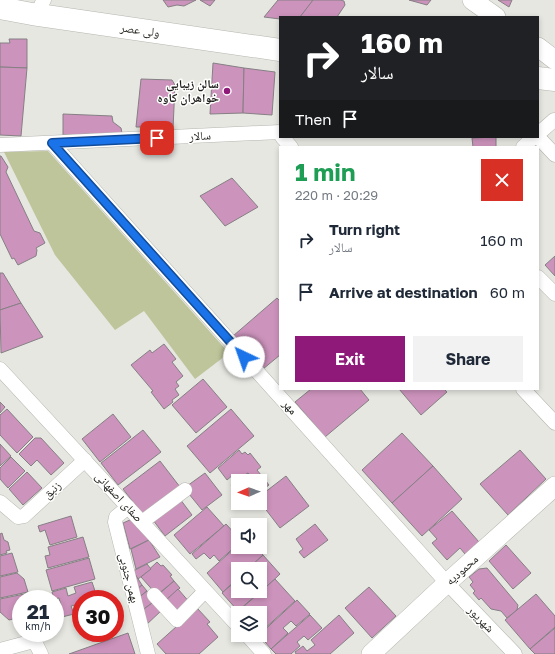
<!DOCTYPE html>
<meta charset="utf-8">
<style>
:root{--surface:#fff;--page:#f2f2f3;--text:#1f2937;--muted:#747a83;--accent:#8f1979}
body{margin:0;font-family:"Golos Text","Noto Naskh Arabic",sans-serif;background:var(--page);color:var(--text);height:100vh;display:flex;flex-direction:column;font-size:15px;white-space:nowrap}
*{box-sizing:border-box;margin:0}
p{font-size:13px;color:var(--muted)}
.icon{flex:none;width:22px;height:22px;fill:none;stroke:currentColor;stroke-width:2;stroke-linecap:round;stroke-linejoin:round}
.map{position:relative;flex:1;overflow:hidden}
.side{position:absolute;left:279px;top:146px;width:260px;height:244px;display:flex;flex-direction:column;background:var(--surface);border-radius:0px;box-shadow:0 2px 6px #0003}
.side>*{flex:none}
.guide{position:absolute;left:279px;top:16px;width:260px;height:122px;border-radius:0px;box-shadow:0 2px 6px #0003;background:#202124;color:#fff;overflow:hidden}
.needle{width:26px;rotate:268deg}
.fabs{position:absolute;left:231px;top:474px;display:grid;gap:8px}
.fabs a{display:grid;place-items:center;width:36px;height:36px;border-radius:0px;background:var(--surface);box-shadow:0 2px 6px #0003;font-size:20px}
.speed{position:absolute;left:12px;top:590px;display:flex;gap:8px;font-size:20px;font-weight:700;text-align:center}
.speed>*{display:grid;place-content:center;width:52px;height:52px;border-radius:50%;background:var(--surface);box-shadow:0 2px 6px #0003;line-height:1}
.speed small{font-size:10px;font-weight:400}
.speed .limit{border:6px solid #d22;background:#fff;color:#111}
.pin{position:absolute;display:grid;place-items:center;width:34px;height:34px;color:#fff;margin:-17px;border-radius:8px;box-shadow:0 2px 6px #0006}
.me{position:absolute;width:44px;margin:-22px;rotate:318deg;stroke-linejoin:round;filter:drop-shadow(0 0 3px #0008)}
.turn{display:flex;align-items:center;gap:14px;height:84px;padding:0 16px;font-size:18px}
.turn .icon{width:52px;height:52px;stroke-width:2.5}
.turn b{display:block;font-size:28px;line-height:34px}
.then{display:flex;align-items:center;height:38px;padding:0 16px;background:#0003;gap:8px;font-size:15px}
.round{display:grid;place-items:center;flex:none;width:42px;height:42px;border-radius:0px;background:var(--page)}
.summary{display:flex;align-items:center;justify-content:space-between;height:68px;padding:0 16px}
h1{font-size:24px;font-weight:700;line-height:30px;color:#1e9e55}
.cta{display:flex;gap:8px;margin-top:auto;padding:8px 16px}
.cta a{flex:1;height:46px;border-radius:0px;background:var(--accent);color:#fff;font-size:16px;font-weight:700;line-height:46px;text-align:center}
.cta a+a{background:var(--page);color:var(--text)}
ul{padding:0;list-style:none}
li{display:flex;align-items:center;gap:12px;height:52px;padding:0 16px}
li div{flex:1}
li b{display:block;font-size:15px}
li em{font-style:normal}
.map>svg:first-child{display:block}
</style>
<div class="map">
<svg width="555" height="654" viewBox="0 0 555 654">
<rect width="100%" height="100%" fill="#e6e7e1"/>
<!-- green -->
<polygon fill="#bfc59a" points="48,151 229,353 195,379 144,311 115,330 55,255 4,152"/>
<!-- building -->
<g fill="#cc93bc" stroke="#858084">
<polygon points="163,0 196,0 184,6 177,5 168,7"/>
<polygon points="200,0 215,0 210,6"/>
<polygon points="278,0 311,0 313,1 300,17 280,17 280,19 264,17"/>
<polygon points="313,0 340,0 344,1 345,5 337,17 300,17"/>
<polygon points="409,0 431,0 427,5"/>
<polygon points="498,0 512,0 509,7"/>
<polygon points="9,39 27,39 27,68 0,67 0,43 10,43"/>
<polygon points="213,63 244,68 243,113 210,114"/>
<polygon points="0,67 27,68 21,136 0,135"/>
<polygon points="244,68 275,72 272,115 243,113"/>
<polygon points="141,79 172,80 175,85 173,129 163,128 160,130 147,130 143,127 136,127"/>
<polygon points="63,114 112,116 113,122 121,128 122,133 63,135"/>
<polygon points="496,137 496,147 473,147 472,138"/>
<polygon points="0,156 1,156 8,167 6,172 34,231 40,233 45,243 36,248 37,250 36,256 18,265 14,258 12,259 0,234"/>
<polygon points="232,178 258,207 225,226 200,196"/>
<polygon points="555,256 555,276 545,265"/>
<polygon points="0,273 3,273 21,303 0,310"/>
<polygon points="277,298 280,301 280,355 263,369 233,336"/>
<polygon points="21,303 43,337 1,353 0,310"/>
<polygon points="164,344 176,359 172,362 183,376 176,382 179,386 175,389 179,395 172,400 173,402 164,409 151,392 153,391 131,365 150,350 152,353"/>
<polygon points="203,379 227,407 196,433 172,405"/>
<polygon points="311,389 360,389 369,400 325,437 295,402"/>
<polygon points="399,389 444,389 447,392 421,415"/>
<polygon points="0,402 5,407 0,413"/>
<polygon points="7,409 33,437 17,453 0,435 0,415"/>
<polygon points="231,409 254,436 210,473 187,446"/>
<polygon points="113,414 131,437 100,462 82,439"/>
<polygon points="143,430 161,452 118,485 101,463"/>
<polygon points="402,433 433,466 392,503 362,470"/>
<polygon points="35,438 41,438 64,463 51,475 37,460 31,466 19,454"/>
<polygon points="0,444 11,456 0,466"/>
<polygon points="239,450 242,454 245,452 248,455 250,453 261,467 257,470 269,485 262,490 260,488 260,481 255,481 248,473 238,479 234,474 227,480 218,468"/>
<polygon points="520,450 546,479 508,515 480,484"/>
<polygon points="11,457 25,471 8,488 0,479 0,468"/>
<polygon points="160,461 180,487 143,515 123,489"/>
<polygon points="433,466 462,499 422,536 392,503"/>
<polygon points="27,472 42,488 23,505 9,489"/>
<polygon points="205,473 222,495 202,510 189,494 192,492 187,486"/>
<polygon points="248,473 255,481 238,481 238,494 231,485 244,474 245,475"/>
<polygon points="286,476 309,506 280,528 260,502 260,496"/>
<polygon points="180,499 192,515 165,536 153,520"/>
<polygon points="246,503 254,503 249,507"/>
<polygon points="207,507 224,526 190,554 174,535"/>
<polygon points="452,511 479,542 465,554 460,548 447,560 432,543 437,539 429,530"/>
<polygon points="71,516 77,537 50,545 45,530 40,532 38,526"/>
<polygon points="132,519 149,540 130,549 123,523"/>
<polygon points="226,524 236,535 233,538 238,544 219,561 214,555 210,559 204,553 196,559 192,554"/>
<polygon points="315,524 328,540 304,558 299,552 303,549 296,539"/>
<polygon points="2,533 4,540 8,542 10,550 6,551 7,553 0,555 0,534"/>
<polygon points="83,537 89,557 48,568 45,556 50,555 48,547"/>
<polygon points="149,540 160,557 136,569 131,549"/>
<polygon points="238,545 238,547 256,547 263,555 248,569 244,565 238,569 234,573 238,578 223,592 207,573"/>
<polygon points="506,545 531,573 513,589 489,561"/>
<polygon points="12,553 18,572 0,576 0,556"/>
<polygon points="263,555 280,574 262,591 260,589 260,569 248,569"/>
<polygon points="89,558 95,579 52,591 46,570"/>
<polygon points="157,562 161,566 163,565 172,575 170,576 174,581 157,595 141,577"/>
<polygon points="147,564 151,569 138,579 133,571"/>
<polygon points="487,568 518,605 517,610 507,618 501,611 491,609 481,598 479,600 473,593 475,591 470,585 473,582 469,577 479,569"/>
<polygon points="133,571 142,585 136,590"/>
<polygon points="17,573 24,579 28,592 0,598 0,577"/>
<polygon points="238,579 238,591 253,591 251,592 255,596 238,611 222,593"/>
<polygon points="275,579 295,601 262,631 260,628 260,613 247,613 242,608"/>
<polygon points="174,581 180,588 165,601 159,594"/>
<polygon points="92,582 96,594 106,592 108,599 81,599 81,611 79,604 71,606 74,614 58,618 56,611 62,609 59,598 54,599 52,592 66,588 68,596 76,593 74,587"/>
<polygon points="142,585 147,591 138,598 136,590"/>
<polygon points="369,587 396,616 372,638 345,608"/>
<polygon points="178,589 191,604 178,616 165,601"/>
<polygon points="147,591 155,601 141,611 138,598"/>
<polygon points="29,593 31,599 21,599 21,617 9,620 0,612 0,599"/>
<polygon points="536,594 555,616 555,627 530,649 505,620"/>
<polygon points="297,600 310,614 296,626 291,621 283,628 288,633 271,649 259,635"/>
<polygon points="155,601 162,610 145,626 141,611"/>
<polygon points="197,608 210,622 207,624 218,637 199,654 166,654 157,644"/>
<polygon points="310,615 322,628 308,640 304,636 297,642 300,646 291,654 276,654 271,649"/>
<polygon points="339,615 354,633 330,654 296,654 295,652 303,646 307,651 315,645 311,640"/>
<polygon points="555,628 555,654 535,654 530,649"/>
<polygon points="128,633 135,654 69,654"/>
</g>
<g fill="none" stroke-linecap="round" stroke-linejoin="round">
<!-- street casing -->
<g stroke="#b5b6b0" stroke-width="15">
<g id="street">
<polyline points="41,5 44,0"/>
<polyline points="538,134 554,120"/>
<polyline points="282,137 291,147"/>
<polyline points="538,137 555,155"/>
<polyline points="52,143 447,583 515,654"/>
<polyline points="0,145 280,132"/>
<polyline points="523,147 534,137"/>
<polyline points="538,277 555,294"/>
<polyline points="0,369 238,626"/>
<polyline points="523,389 555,423"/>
<polyline points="0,502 18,517 24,516 85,460"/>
<polyline points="128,507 116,517 115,522 148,654"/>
<polyline points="142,522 185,490"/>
<polyline points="154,595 177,620 205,591"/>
<polyline points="247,635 264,654"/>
<polyline points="0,650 30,642 35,642 41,654"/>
</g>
</g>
<!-- secondary casing -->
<g stroke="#b5b6b0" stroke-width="20">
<g id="secondary">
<polyline points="472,0 496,17"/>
<polyline points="538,47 555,60"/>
<polyline points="371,654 447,583 555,486"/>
</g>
</g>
<!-- primary casing -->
<g stroke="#b5b6b0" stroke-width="23">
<g id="primary">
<polyline points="0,8 32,14 280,50"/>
<polyline points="538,78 555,80"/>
</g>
</g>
<!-- street -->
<use href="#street" stroke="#fff" stroke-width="14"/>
<!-- secondary -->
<use href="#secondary" stroke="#fff" stroke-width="19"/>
<!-- primary -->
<use href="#primary" stroke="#fff" stroke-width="22"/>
</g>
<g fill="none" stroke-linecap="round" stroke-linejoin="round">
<!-- route casing -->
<g stroke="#114b97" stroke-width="10">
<polyline id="route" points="157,138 52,143 244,357"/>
</g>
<!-- route -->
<use href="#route" stroke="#1a73e8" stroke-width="7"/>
</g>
<!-- markers -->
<circle fill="#8f1979" stroke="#fffffe" stroke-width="1.5" cx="227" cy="91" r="4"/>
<g text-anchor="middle" stroke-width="3" stroke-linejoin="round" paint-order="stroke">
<!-- street labels -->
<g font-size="12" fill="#1d1d1b" stroke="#fffffe">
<text transform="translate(140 30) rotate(8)" y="4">ولی عصر</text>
<text transform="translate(200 136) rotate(-3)" y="4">سالار</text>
<text transform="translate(290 407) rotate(48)" y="4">مهر</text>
<text transform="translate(52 490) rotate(-43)" y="4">زنبق</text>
<text transform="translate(119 497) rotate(47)" y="4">صفای اصفهانی</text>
<text transform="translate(462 570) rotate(-42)" y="4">محمودیه</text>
<text transform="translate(129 578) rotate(76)" y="4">بهمن جنوبی</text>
<text transform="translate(481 619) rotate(46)" y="4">شهریور</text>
</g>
<!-- poi labels -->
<g font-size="12" font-weight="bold" fill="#1d1d1b" stroke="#fffffe" text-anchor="end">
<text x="219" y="88">سالن زیبایی<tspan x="219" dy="14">خواهران کاوه</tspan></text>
</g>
</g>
</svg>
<div class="fabs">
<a><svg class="needle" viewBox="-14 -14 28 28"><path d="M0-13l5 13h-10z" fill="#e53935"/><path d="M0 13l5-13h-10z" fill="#747a83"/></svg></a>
<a><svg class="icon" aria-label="sound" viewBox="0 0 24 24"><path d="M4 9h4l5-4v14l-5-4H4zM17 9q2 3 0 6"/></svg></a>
<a><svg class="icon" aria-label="search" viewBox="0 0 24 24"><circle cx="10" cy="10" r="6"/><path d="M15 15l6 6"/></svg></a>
<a><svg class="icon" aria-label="layers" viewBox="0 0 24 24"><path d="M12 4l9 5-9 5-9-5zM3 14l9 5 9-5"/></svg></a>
</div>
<div class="speed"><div>21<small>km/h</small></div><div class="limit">30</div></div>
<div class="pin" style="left:157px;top:138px;background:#d93025"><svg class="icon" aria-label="arrive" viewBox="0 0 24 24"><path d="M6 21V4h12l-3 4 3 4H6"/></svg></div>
<svg class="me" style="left:244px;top:357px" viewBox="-20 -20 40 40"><circle r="19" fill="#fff"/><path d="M0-13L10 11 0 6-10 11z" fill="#1a73e8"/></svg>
<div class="guide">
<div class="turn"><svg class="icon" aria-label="right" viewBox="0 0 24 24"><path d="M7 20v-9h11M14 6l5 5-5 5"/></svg><div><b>160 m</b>سالار</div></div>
<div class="then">Then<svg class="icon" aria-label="arrive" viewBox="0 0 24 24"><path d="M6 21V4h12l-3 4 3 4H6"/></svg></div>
</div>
<section class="side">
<div class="summary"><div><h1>1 min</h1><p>220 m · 20:29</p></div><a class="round" style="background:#d93025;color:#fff"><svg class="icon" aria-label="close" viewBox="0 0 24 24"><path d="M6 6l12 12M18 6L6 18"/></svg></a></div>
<ul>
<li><svg class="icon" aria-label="right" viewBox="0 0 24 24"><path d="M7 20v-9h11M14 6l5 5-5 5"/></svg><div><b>Turn right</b><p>سالار</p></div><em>160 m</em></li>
<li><svg class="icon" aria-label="arrive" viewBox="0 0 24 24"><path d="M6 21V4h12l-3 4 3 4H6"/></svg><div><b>Arrive at destination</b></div><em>60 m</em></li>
</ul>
<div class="cta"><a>Exit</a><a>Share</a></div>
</section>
</div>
